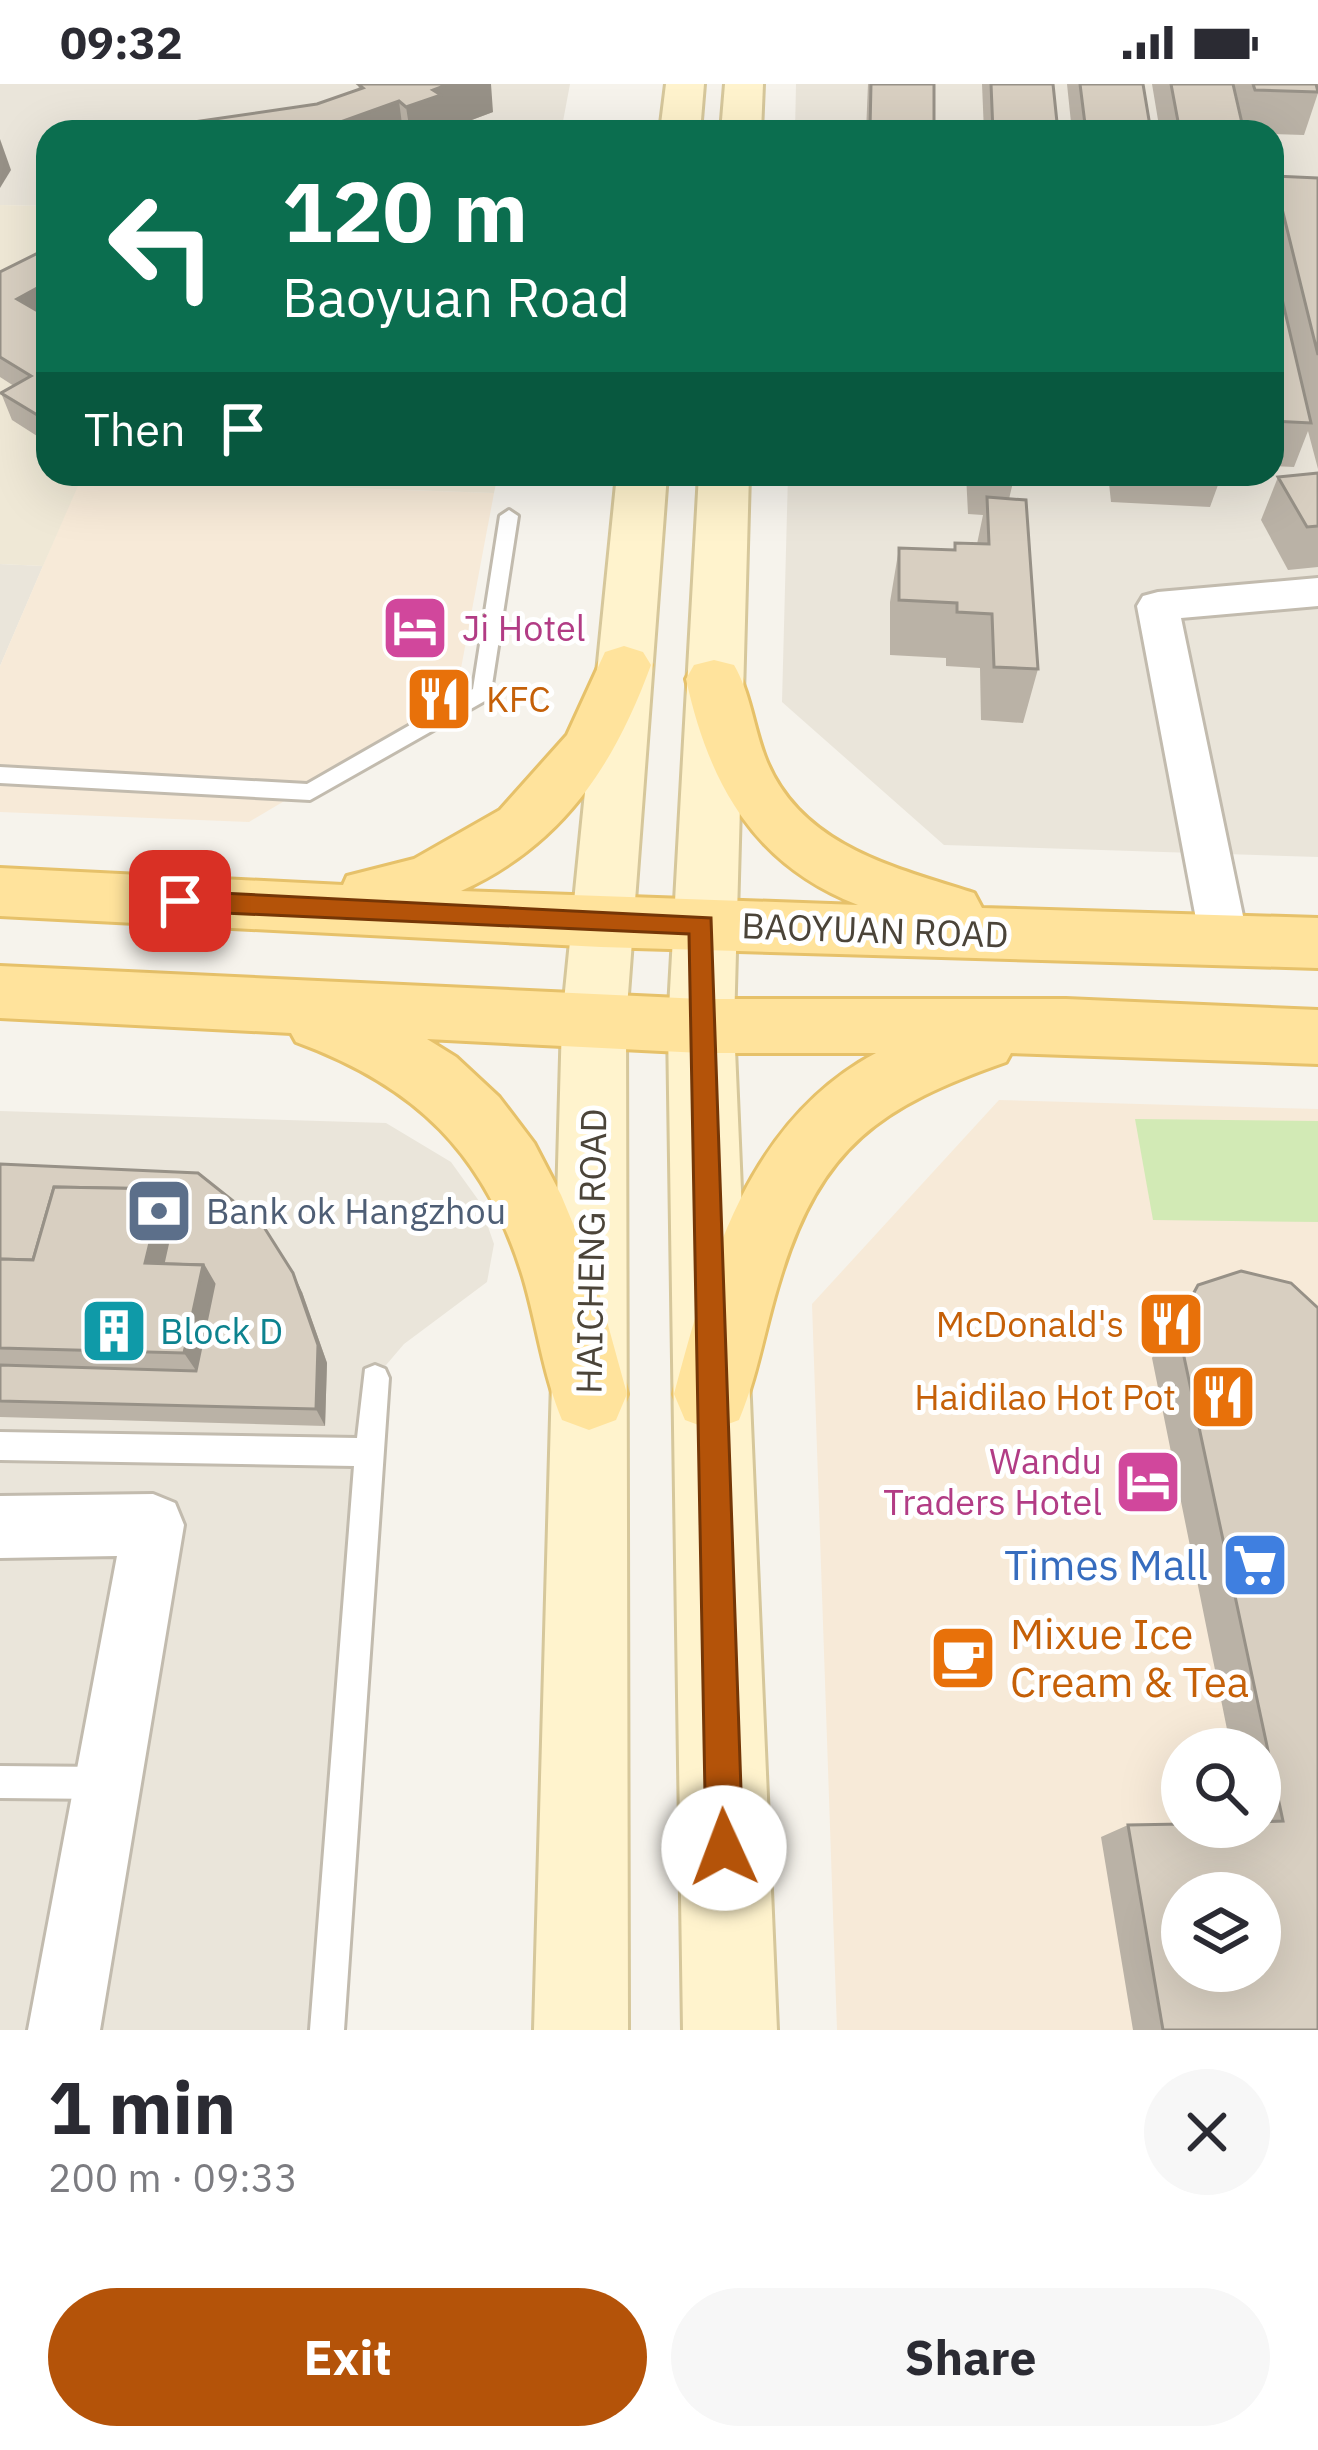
<!DOCTYPE html>
<meta charset="utf-8">
<style>
:root{--surface:#fff;--page:#f7f7f7;--text:#2b2b33;--muted:#7c7c81;--accent:#b45309}
body{margin:0;font-family:"IBM Plex Sans",sans-serif;background:var(--page);color:var(--text);height:100vh;display:flex;flex-direction:column;font-size:45px;white-space:nowrap}
*{box-sizing:border-box;margin:0}
p{font-size:39px;color:var(--muted)}
.icon{flex:none;width:66px;height:66px;fill:none;stroke:currentColor;stroke-width:2;stroke-linecap:round;stroke-linejoin:round}
.map{position:relative;height:1946px;overflow:hidden}
.side{display:flex;flex-direction:column;background:var(--surface);flex:1}
.side>*{flex:none}
.hud{position:absolute;left:36px;top:36px;width:1248px;height:366px;border-radius:36px;box-shadow:0 12px 48px #0002;background:#0b6e4f;color:#fff;overflow:hidden}
.buttons{position:absolute;left:1161px;top:1644px;display:grid;gap:24px}
.buttons a{display:grid;place-items:center;width:120px;height:120px;border-radius:50%;background:var(--surface);box-shadow:0 12px 48px #0002;font-size:60px}
.pin{position:absolute;display:grid;place-items:center;width:102px;height:102px;color:#fff;margin:-51px;border-radius:24px;box-shadow:0 6px 18px #0006}
.me{position:absolute;width:132px;margin:-66px;rotate:358deg;stroke-linejoin:round;filter:drop-shadow(0 0 9px #0008)}
.turn{display:flex;align-items:center;gap:42px;height:252px;padding:0 48px;font-size:54px}
.turn .icon{width:156px;height:156px;stroke-width:2.5}
.turn b{display:block;font-size:84px;line-height:102px}
.then{display:flex;align-items:center;height:114px;padding:0 48px;background:#0003;gap:24px;font-size:45px}
.round{display:grid;place-items:center;flex:none;width:126px;height:126px;border-radius:63px;background:var(--page)}
.headline{display:flex;align-items:center;justify-content:space-between;height:204px;padding:0 48px}
h1{font-size:72px;font-weight:700;line-height:90px}
.cta{display:flex;gap:24px;margin-top:auto;padding:24px 48px}
.cta a{flex:1;height:138px;border-radius:72px;background:var(--accent);color:#fff;font-size:48px;font-weight:700;line-height:138px;text-align:center}
.cta a+a{background:var(--page);color:var(--text)}
.status{display:flex;justify-content:space-between;align-items:center;height:84px;padding:0 60px;background:var(--surface);direction:ltr}
.status svg{height:33px;fill:currentColor}
.map>svg:first-child{display:block}
</style>
<div class="status"><b>09:32</b><svg viewBox="0 0 49 12"><path d="M0 12V9h3v3zM5 12V6h3v6zM10 12V3h3v9zM15 12V0h3v12zM26 1h20v11H26zM47 4h2v5h-2z"/></svg></div>
<div class="map">
<svg width="1318" height="1946" viewBox="0 0 1318 1946">
<rect width="100%" height="100%" fill="#f6f3ec"/>
<!-- residential -->
<g fill="#eae5da">
<polygon points="0,0 570,0 561,48 48,48 48,122 0,121"/>
<polygon points="796,0 1318,0 1318,113 1272,110 1272,48 795,48"/>
<polygon points="1272,130 1318,132 1318,773 944,761 782,618 788,390 1272,390"/>
<polygon points="0,480 43,482 0,582"/>
<polygon points="0,1027 386,1039 451,1078 479,1117 494,1160 487,1198 404,1260 375,1294 327,1946 0,1946"/>
</g>
<!-- commercial -->
<g fill="#f7ead8" fill-rule="evenodd">
<polygon points="80,395 494,409 455,616 249,738 0,728 0,582"/>
<path d="M999,1016L1318,1025V1946H837L812,1220ZM1182,1665H1260V1743H1182ZM1182,1809H1260V1887H1182Z"/>
</g>
<!-- education -->
<polygon fill="#efe8d6" points="0,121 48,122 48,390 498,390 494,409 81,395 43,482 0,480"/>
<!-- green -->
<polygon fill="#d2eab5" points="1135,1035 1318,1037 1318,1138 1153,1136"/>
<g fill="none" stroke-linecap="round" stroke-linejoin="round">
<!-- service casing -->
<g stroke="#c2bbae" stroke-width="6">
<g id="service">
<polygon points="509,426 518,432 490,614 310,716 0,699 0,683 307,700 473,605 500,432"/>
<polygon points="375,1281 385,1285 389,1294 344,1946 310,1946 354,1382 0,1376 0,1348 357,1354 365,1285"/>
<polygon points="0,1682 105,1683 116,1688 121,1699 116,1710 105,1715 0,1714"/>
</g>
</g>
<!-- minor casing -->
<g stroke="#c2bbae" stroke-width="6">
<g id="minor">
<polygon points="1318,494 1318,522 1181,534 1248,856 1241,870 1224,875 1207,870 1200,856 1137,522 1143,512 1158,508"/>
<polygon points="153,1410 175,1419 184,1441 100,1946 28,1946 117,1472 0,1474 0,1412"/>
</g>
</g>
<!-- secondary casing -->
<g stroke="#d6c79b" stroke-width="6">
<g id="secondary">
<polygon points="666,0 704,0 700,48 660,48"/>
<polygon points="725,0 763,0 761,48 721,48"/>
<polygon points="617,390 667,390 626,937 628,1946 534,1946 562,937"/>
<polygon points="699,390 749,390 734,942 777,1946 683,1946 668,942"/>
</g>
</g>
<!-- primary casing -->
<g stroke="#e6c16a" stroke-width="6">
<g id="primary">
<path d="M624,562L643,568L651,581C614,682 562,761 461,807L858,821C754,781 709,700 686,595L694,581L714,576L734,581C751,610 754,647 767,678C803,763 896,784 974,809L982,824L1318,834V884L601,863L0,832V784L343,801L347,792L414,775L500,726L567,651L605,568Z"/>
<path d="M0,882L701,915H1066L1318,926V980L1011,969L1006,978C881,1022 821,1061 780,1195C765,1242 758,1291 739,1336L712,1346L685,1336L674,1310C709,1179 748,1037 876,969H701L427,955L456,973L499,1013L534,1059L561,1111L594,1190L627,1310L616,1336L589,1346L562,1336C543,1290 537,1240 523,1193C485,1069 416,1002 296,958L291,949L0,934Z"/>
</g>
</g>
<!-- service -->
<use href="#service" fill="#fff" fill-rule="evenodd"/>
<!-- minor -->
<use href="#minor" fill="#fff" fill-rule="evenodd"/>
<!-- secondary -->
<use href="#secondary" fill="#fff3cd" fill-rule="evenodd"/>
<!-- primary -->
<use href="#primary" fill="#ffe39c" fill-rule="evenodd"/>
</g>
<!-- wall -->
<g fill="#bab2a6">
<polygon points="358,0 493,28 445,46 445,48 164,48 317,20 359,5"/>
<polygon points="868,0 934,0 934,48 866,48"/>
<polygon points="982,0 1053,0 1058,48 984,48"/>
<polygon points="1067,0 1143,0 1151,48 1072,48"/>
<polygon points="1152,0 1318,0 1318,9 1304,51 1272,50 1272,48 1160,48"/>
<polygon points="1274,92 1318,94 1318,385 1308,347 1294,383 1272,382 1272,97"/>
<polygon points="48,164 48,230 46,231 48,233 48,359 12,336 1,309 14,302 0,293 0,188"/>
<polygon points="1318,389 1318,483 1288,486 1261,436 1278,393"/>
<polygon points="966,390 1015,390 1009,415 1038,585 1023,639 981,636 980,584 946,582 946,574 890,571 890,518 899,464 954,466 955,459 977,460 983,431 968,430"/>
<polygon points="1108,390 1222,390 1210,423 1111,418"/>
<polygon points="0,1080 302,1208 327,1279 325,1342 0,1333"/>
<polygon points="1198,1201 1318,1946 1133,1946 1101,1753 1128,1741 1260,1743 1260,1665 1231,1665 1152,1274 1172,1237"/>
</g>
<!-- shaded-wall -->
<g fill="#979187">
<polygon points="449,0 491,0 493,28 445,46 445,48 410,48 406,23 433,6"/>
<polygon points="399,17 403,48 292,48"/>
<polygon points="0,55 11,86 0,104"/>
<polygon points="48,198 48,230 27,242 17,215"/>
<polygon points="48,327 48,357 39,332"/>
<polygon points="163,1105 187,1146 175,1199 145,1179"/>
<polygon points="203,1181 226,1219 208,1304 184,1269"/>
<polygon points="293,1189 302,1208 327,1279 325,1342 316,1325"/>
</g>
<!-- building -->
<g fill="#d8cfc1" stroke="#979187" stroke-width="3" fill-rule="evenodd">
<polygon points="358,0 449,0 433,6 441,11 406,23 399,17 335,40 292,48 164,48 196,42 194,38 317,20 363,4"/>
<polygon points="871,0 934,0 934,47 870,44"/>
<polygon points="991,0 1053,0 1058,48 993,48"/>
<polygon points="1080,0 1143,0 1151,48 1086,48"/>
<polygon points="1171,0 1233,0 1244,48 1180,48"/>
<polygon points="1253,0 1316,0 1318,8 1255,6"/>
<polygon points="1274,92 1318,94 1318,271"/>
<polygon points="48,164 48,198 17,215 48,233 48,327 39,332 1,309 31,292 0,273 0,188"/>
<polygon points="1272,172 1311,339 1272,337"/>
<polygon points="1318,389 1318,442 1307,443 1278,393"/>
<polygon points="987,413 1026,416 1038,585 994,583 992,530 957,528 957,519 899,516 899,464 955,466 955,459 989,460"/>
<polygon points="0,1080 198,1089 262,1140 293,1189 318,1261 316,1325 0,1317 0,1281 196,1287 214,1200 203,1181 163,1180 175,1126 163,1105 54,1103 33,1176 0,1175"/>
<polygon points="54,1103 163,1105 145,1179 203,1181 184,1269 0,1264 0,1175 33,1176"/>
<path d="M1241,1187L1291,1199L1318,1224V1946H1163L1128,1741L1182,1740V1743H1260V1738L1283,1737L1177,1240L1198,1201ZM1182,1809H1260V1887H1182Z"/>
</g>
<!-- route -->
<polygon fill="#b45309" stroke="#753606" stroke-width="3" points="180,807 711,834 743,1764 737,1777 724,1783 712,1777 706,1764 689,850 180,827 167,817"/>
<!-- icons -->
<defs>
<g id="hotel-square" transform="scale(3.45)"><rect x="-9" y="-9" width="18" height="18" rx="4" fill="#d1479c" stroke="#fff"/><path d="M-6-4.5h1.5V1H6V5H4.5V3h-9V5H-6ZM-4 0a1.8 1.8 0 1 1 3.6 0ZM.5 0V-2.5h3Q6-2.5 6 0Z" fill="#fff"/></g>
<g id="restaurant-square" transform="scale(3.45)"><rect x="-9" y="-9" width="18" height="18" rx="4" fill="#e8710a" stroke="#fff"/><path d="M-5-6h1v4h1v-4h1v4h1v-4h1v5L-1.5 .5V6h-2V.5L-5-1ZM5-6V6H3V1.5H1.5Q1.5-4 5-6Z" fill="#fff"/></g>
<g id="bank-square" transform="scale(3.45)"><rect x="-9" y="-9" width="18" height="18" rx="4" fill="#5c6f8a" stroke="#fff"/><path d="M-6-4H6V4H-6ZM0-2.3a2.3 2.3 0 1 0 0 4.6a2.3 2.3 0 1 0 0-4.6Z" fill="#fff"/></g>
<g id="building-square" transform="scale(3.45)"><rect x="-9" y="-9" width="18" height="18" rx="4" fill="#0f9aa8" stroke="#fff"/><path d="M-4-6H4V6H1V3H-1V6H-4ZM-2.5-4.3h1.7v1.8h-1.7ZM.8-4.3h1.7v1.8H.8ZM-2.5-1h1.7V.8h-1.7ZM.8-1h1.7V.8H.8Z" fill="#fff"/></g>
<g id="supermarket-square" transform="scale(3.45)"><rect x="-9" y="-9" width="18" height="18" rx="4" fill="#3f7fe0" stroke="#fff"/><path d="M-6-5.5h2.5l.6 2H6L4.5 2H-2.5L-4.4-4H-6ZM-1.5 3.2a1.3 1.3 0 1 0 .1 0ZM3 3.2a1.3 1.3 0 1 0 .1 0Z" fill="#fff"/></g>
<g id="cafe-square" transform="scale(3.45)"><rect x="-9" y="-9" width="18" height="18" rx="4" fill="#e8710a" stroke="#fff"/><path d="M-5.5-4.5H6V0H3Q3 3.5 0 3.5H-2.5Q-5.5 3.5-5.5 0ZM3-3.2v2h1.7v-2ZM-6 4.5H4V6H-6Z" fill="#fff"/></g>
</defs>
<g fill-rule="evenodd">
<use href="#hotel-square" x="415" y="544"/>
<use href="#restaurant-square" x="439" y="615"/>
<use href="#bank-square" x="159" y="1127"/>
<use href="#restaurant-square" x="1171" y="1240"/>
<use href="#building-square" x="114" y="1247"/>
<use href="#restaurant-square" x="1223" y="1313"/>
<use href="#hotel-square" x="1148" y="1398"/>
<use href="#supermarket-square" x="1255" y="1481"/>
<use href="#cafe-square" x="963" y="1574"/>
</g>
<g text-anchor="middle" stroke-width="10" stroke-linejoin="round" paint-order="stroke">
<!-- hotel labels -->
<g font-size="36" fill="#b23c85" stroke="#fff" text-anchor="start">
<text x="462" y="557">Ji Hotel</text>
<text x="1102" y="1390" text-anchor="end">Wandu<tspan x="1102" dy="41">Traders Hotel</tspan></text>
</g>
<!-- food labels -->
<g font-size="36" fill="#c56008" stroke="#fff" text-anchor="end">
<text x="486" y="628" text-anchor="start">KFC</text>
<text x="1124" y="1253">McDonald's</text>
<text x="1176" y="1326">Haidilao Hot Pot</text>
</g>
<!-- street labels -->
<g font-size="36" fill="#4b4439" stroke="#fff">
<text transform="translate(875 846) rotate(2)" y="13">BAOYUAN ROAD</text>
<text transform="translate(591 1167) rotate(-89)" y="13">HAICHENG ROAD</text>
</g>
<!-- service labels -->
<g font-size="36" fill="#4e5e75" stroke="#fff" text-anchor="start">
<text x="206" y="1140">Bank ok Hangzhou</text>
</g>
<!-- culture labels -->
<g font-size="36" fill="#0d838f" stroke="#fff" text-anchor="start">
<text x="160" y="1260">Block D</text>
</g>
<!-- near-shop labels -->
<g font-size="42" fill="#366cbe" stroke="#fff" text-anchor="end">
<text x="1208" y="1496">Times Mall</text>
</g>
<!-- near-food labels -->
<g font-size="42" fill="#c56008" stroke="#fff" text-anchor="start">
<text x="1010" y="1565">Mixue Ice<tspan x="1010" dy="48">Cream &amp; Tea</tspan></text>
</g>
</g>
</svg>
<div class="buttons">
<a><svg class="icon" aria-label="search" viewBox="0 0 24 24"><circle cx="10" cy="10" r="6"/><path d="M15 15l6 6"/></svg></a>
<a><svg class="icon" aria-label="layers" viewBox="0 0 24 24"><path d="M12 4l9 5-9 5-9-5zM3 14l9 5 9-5"/></svg></a>
</div>
<div class="pin" style="left:180px;top:817px;background:#d93025"><svg class="icon" aria-label="arrive" viewBox="0 0 24 24"><path d="M6 21V4h12l-3 4 3 4H6"/></svg></div>
<svg class="me" style="left:724px;top:1764px" viewBox="-20 -20 40 40"><circle r="19" fill="#fff"/><path d="M0-13L10 11 0 6-10 11z" fill="#b45309"/></svg>
<div class="hud">
<div class="turn"><svg class="icon" aria-label="left" viewBox="0 0 24 24"><path d="M17 20v-9H6M10 6l-5 5 5 5"/></svg><div><b>120 m</b>Baoyuan Road</div></div>
<div class="then">Then<svg class="icon" aria-label="arrive" viewBox="0 0 24 24"><path d="M6 21V4h12l-3 4 3 4H6"/></svg></div>
</div>
</div>
<section class="side">
<div class="headline"><div><h1>1 min</h1><p>200 m · 09:33</p></div><a class="round"><svg class="icon" aria-label="close" viewBox="0 0 24 24"><path d="M6 6l12 12M18 6L6 18"/></svg></a></div>
<div class="cta"><a>Exit</a><a>Share</a></div>
</section>
